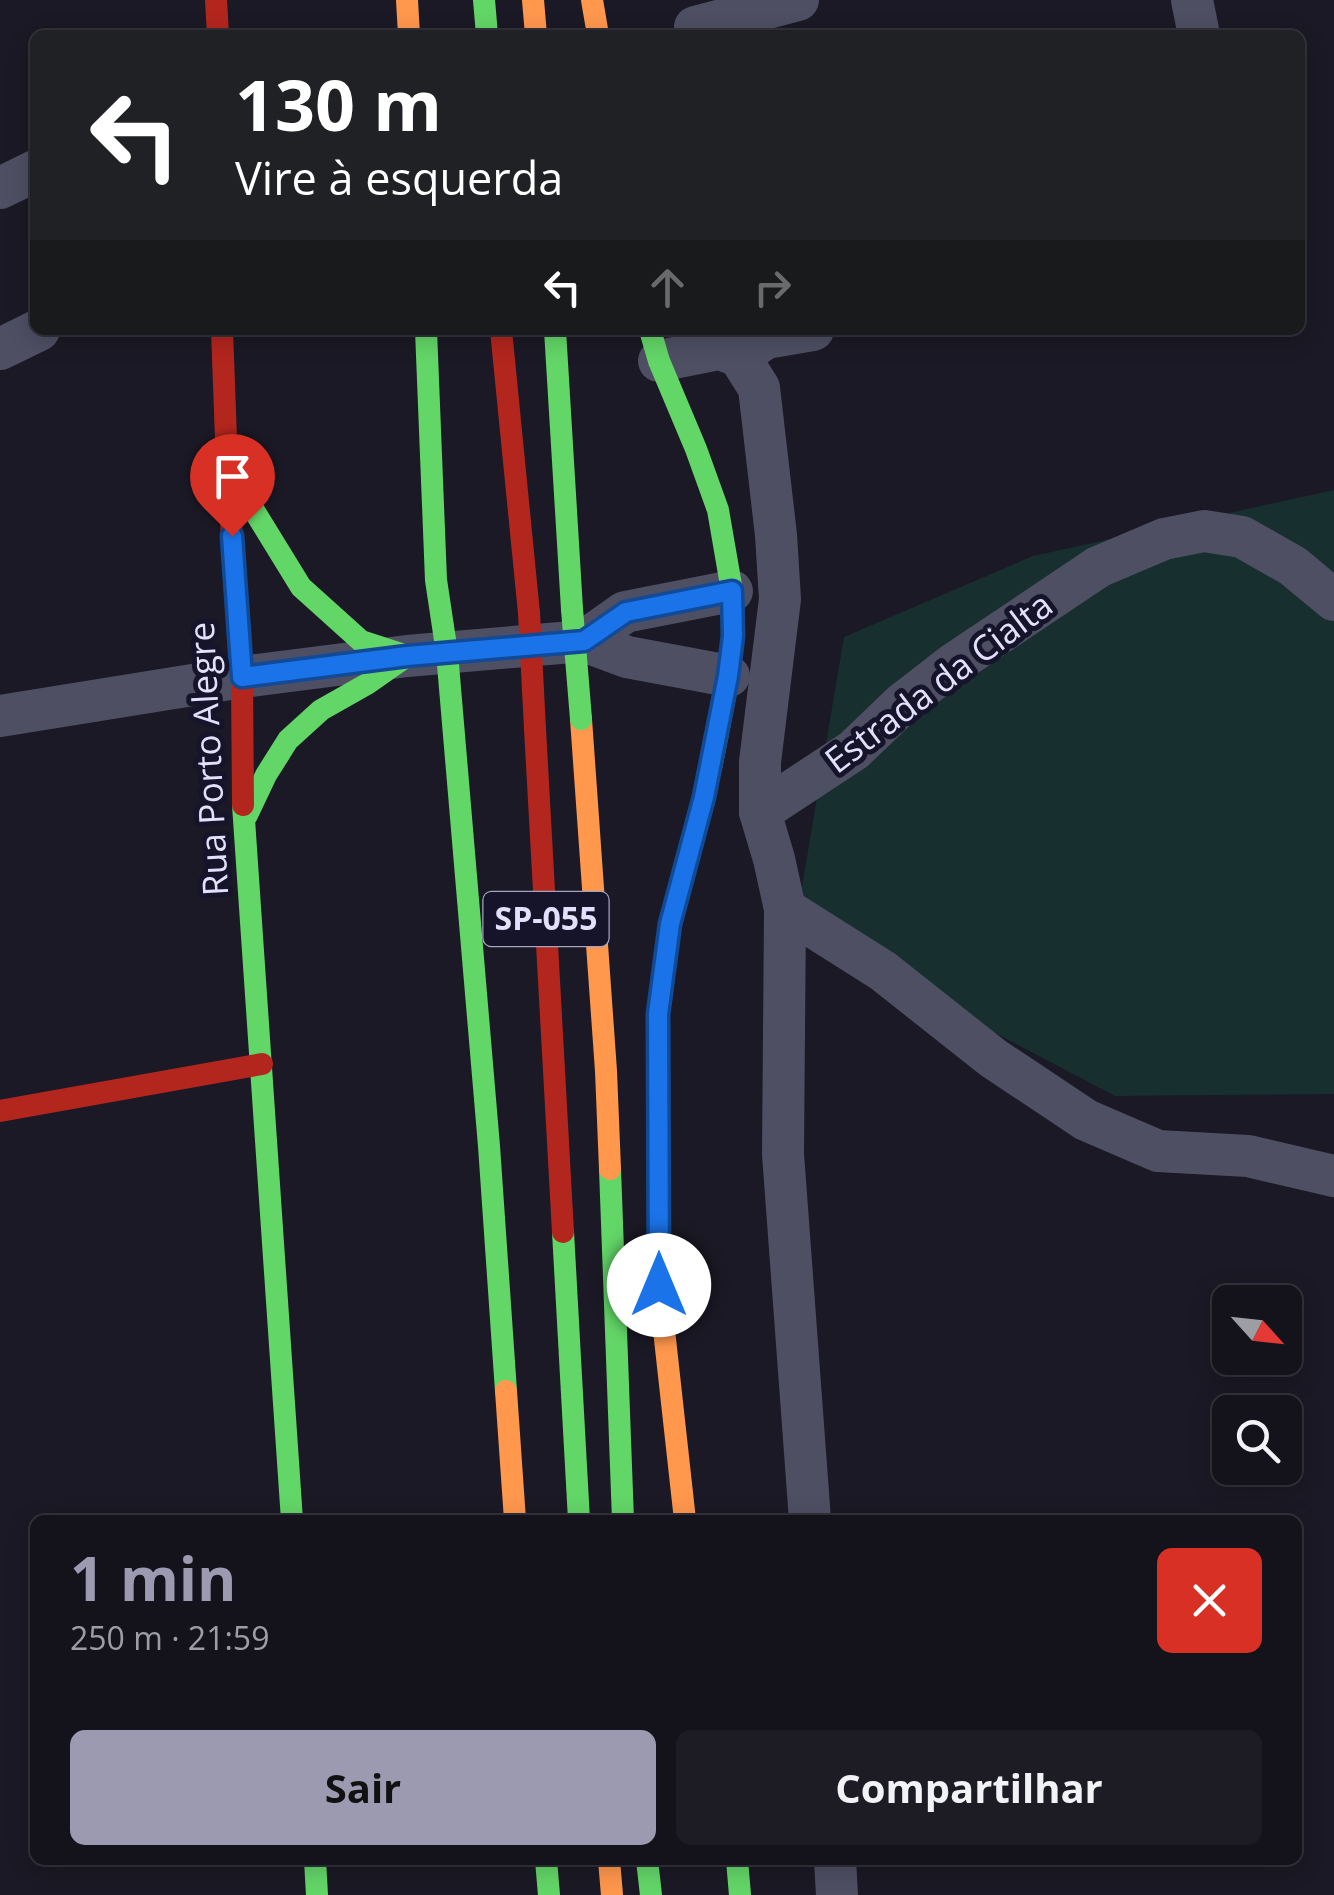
<!DOCTYPE html>
<html lang="pt">
<meta charset="utf-8">
<style>
:root{--surface:#14131c;--page:#1d1c25;--text:#f1f3f6;--muted:#9d9ea3;--line:#33323b;--accent:#9c9ab1}
body{margin:0;font-family:"Open Sans",sans-serif;background:var(--page);color:var(--text);height:100vh;display:flex;flex-direction:column;font-size:38px;white-space:nowrap}
*{box-sizing:border-box;margin:0}
p{font-size:32px;color:var(--muted)}
.icon{flex:none;width:55px;height:55px;fill:none;stroke:currentColor;stroke-width:2;stroke-linecap:round;stroke-linejoin:round}
.map{position:relative;flex:1;overflow:hidden}
.drawer{position:absolute;left:30px;top:1515px;width:1272px;height:350px;display:flex;flex-direction:column;background:var(--surface);border-radius:15px;box-shadow:0 5px 25px #0003,0 0 0 2px var(--line)}
.drawer>*{flex:none}
.banner{position:absolute;left:30px;top:30px;width:1275px;height:305px;border-radius:15px;box-shadow:0 5px 25px #0003,0 0 0 2px var(--line);background:#202124;color:#fff;overflow:hidden}
.needle{width:65px;rotate:117deg}
.fabs{position:absolute;left:1212px;top:1285px;display:grid;gap:20px}
.fabs a{display:grid;place-items:center;width:90px;height:90px;border-radius:15px;background:var(--surface);box-shadow:0 5px 25px #0003,0 0 0 2px var(--line);font-size:50px}
.pin{position:absolute;display:grid;place-items:center;width:85px;height:85px;color:#fff;margin:-102px -42px;border-radius:50% 50% 50% 0;rotate:-45deg;box-shadow:0 0 10px #0007}
.pin .icon{rotate:45deg}
.me{position:absolute;width:110px;margin:-55px;rotate:0deg;stroke-linejoin:round;filter:drop-shadow(0 0 8px #0008)}
.turn{display:flex;align-items:center;gap:35px;height:210px;padding:0 40px;font-size:45px}
.turn .icon{width:130px;height:130px;stroke-width:2.5}
.turn b{display:block;font-size:70px;line-height:85px}
.lanes{display:flex;align-items:center;height:95px;padding:0 40px;background:#0003;justify-content:center;gap:50px;direction:ltr}
.lanes .off{opacity:.35}
.round{display:grid;place-items:center;flex:none;width:105px;height:105px;border-radius:15px;background:var(--page)}
.overview{display:flex;align-items:center;justify-content:space-between;height:170px;padding:0 40px}
h1{font-size:60px;font-weight:700;line-height:75px;color:var(--accent)}
.button{display:flex;gap:20px;margin-top:auto;padding:20px 40px}
.button a{flex:1;height:115px;border-radius:15px;background:var(--accent);color:#111;font-size:40px;font-weight:700;line-height:115px;text-align:center}
.button a+a{background:var(--page);color:var(--text)}
.map>svg:first-child{display:block}
</style>
<div class="map">
<svg width="1334" height="1895" viewBox="0 0 1334 1895">
<rect width="100%" height="100%" fill="#1a1925"/>
<!-- green -->
<polygon fill="#182f2f" points="1334,490 1334,1094 1115,1096 795,928 844,637 1033,556"/>
<g fill="none" stroke-linecap="round" stroke-linejoin="round">
<!-- street -->
<g stroke="#4f4f64" stroke-width="42">
<polyline points="1192,0 1199,35"/>
<polyline points="695,27 798,0"/>
<polyline points="0,188 35,171"/>
<polyline points="0,349 39,330"/>
<polyline points="739,356 759,388 776,535 780,599 760,762 760,812 774,859 785,909 783,1154 810,1520"/>
<polyline points="659,361 719,349 739,356 766,338 813,330"/>
<polyline points="584,641 625,612 732,591"/>
<polyline points="0,716 242,677 407,656 584,641 627,657 729,676"/>
<polyline points="760,812 854,750 903,703 952,665 1098,567 1164,539 1204,531 1242,537 1293,566 1334,600"/>
<polyline points="785,909 883,971 993,1058 1086,1120 1158,1151 1248,1156 1334,1176"/>
<polyline points="835,1860 837,1895"/>
</g>
<!-- fast -->
<g stroke="#63d668" stroke-width="22">
<polyline points="484,0 487,35"/>
<polyline points="426,330 436,580 447,653 489,1146 506,1391"/>
<polyline points="555,330 572,609"/>
<polyline points="650,330 659,361 696,449 718,510 732,591 733,636 729,676 712,763 670,924 658,1013 659,1162"/>
<polyline points="234,478 301,587 361,641 407,656"/>
<polyline points="243,805 292,1520"/>
<polyline points="247,815 266,775 288,740 321,710 367,684 407,656"/>
<polyline points="610,1169 623,1520"/>
<polyline points="563,1232 579,1520"/>
<polyline points="315,1860 317,1895"/>
<polyline points="546,1860 549,1895"/>
<polyline points="647,1860 651,1895"/>
<polyline points="737,1860 740,1895"/>
</g>
<!-- slow -->
<g stroke="#ff974d" stroke-width="22">
<polyline points="407,0 409,35"/>
<polyline points="533,0 536,35"/>
<polyline points="592,0 598,35"/>
<polyline points="581,719 606,1071 610,1169"/>
<polyline points="659,1162 659,1285 685,1520"/>
<polyline points="506,1391 515,1520"/>
<polyline points="609,1860 612,1895"/>
</g>
<!-- jam -->
<g stroke="#b3261e" stroke-width="22">
<polyline points="216,0 218,35"/>
<polyline points="222,330 227,466 242,677 243,805"/>
<polyline points="501,330 529,613"/>
<polyline points="535,729 563,1232"/>
<polyline points="0,1111 262,1064"/>
</g>
<!-- fast-bridge -->
<polyline stroke="#63d668" stroke-width="22" points="572,609 581,719"/>
<!-- jam-bridge -->
<polyline stroke="#b3261e" stroke-width="22" points="529,613 535,729"/>
</g>
<g fill="none" stroke-linecap="round" stroke-linejoin="round">
<!-- route casing -->
<g stroke="#114b97" stroke-width="25">
<polyline id="route" points="232,536 242,677 407,656 584,641 626,612 732,591 733,636 728,676 704,797 670,924 658,1014 659,1285"/>
</g>
<!-- route -->
<use href="#route" stroke="#1a73e8" stroke-width="18"/>
</g>
<g text-anchor="middle" stroke-width="10" stroke-linejoin="round" paint-order="stroke">
<!-- shield labels -->
<rect fill="#16142a" stroke="#a5a3bd" stroke-width="2.5" x="483.5" y="892" width="125" height="54" rx="8"/>
<g font-size="32" font-weight="bold" fill="#e2e0fc">
<text x="546" y="930">SP-055</text>
</g>
<!-- street labels -->
<g font-size="35" fill="#e2e0fc" stroke="#16142a">
<text transform="translate(939 683) rotate(-37)" y="12">Estrada da Cialta</text>
<text transform="translate(209 759) rotate(-93)" y="12">Rua Porto Alegre</text>
</g>
</g>
</svg>
<div class="fabs">
<a><svg class="needle" viewBox="-14 -14 28 28"><path d="M0-13l5 13h-10z" fill="#e53935"/><path d="M0 13l5-13h-10z" fill="#9d9ea3"/></svg></a>
<a><svg class="icon" aria-label="search" viewBox="0 0 24 24"><circle cx="10" cy="10" r="6"/><path d="M15 15l6 6"/></svg></a>
</div>
<div class="pin" style="left:232px;top:536px;background:#d93025"><svg class="icon" aria-label="arrive" viewBox="0 0 24 24"><path d="M6 21V4h12l-3 4 3 4H6"/></svg></div>
<svg class="me" style="left:659px;top:1285px" viewBox="-20 -20 40 40"><circle r="19" fill="#fff"/><path d="M0-13L10 11 0 6-10 11z" fill="#1a73e8"/></svg>
<div class="banner">
<div class="turn"><svg class="icon" aria-label="left" viewBox="0 0 24 24"><path d="M17 20v-9H6M10 6l-5 5 5 5"/></svg><div><b>130 m</b>Vire à esquerda</div></div>
<div class="lanes"><svg class="icon" aria-label="left" viewBox="0 0 24 24"><path d="M17 20v-9H6M10 6l-5 5 5 5"/></svg><svg class="icon off" aria-label="ahead" viewBox="0 0 24 24"><path d="M12 20V5M6 11l6-6 6 6"/></svg><svg class="icon off" aria-label="right" viewBox="0 0 24 24"><path d="M7 20v-9h11M14 6l5 5-5 5"/></svg></div>
</div>
<section class="drawer">
<div class="overview"><div><h1>1 min</h1><p>250 m · 21:59</p></div><a class="round" style="background:#d93025;color:#fff"><svg class="icon" aria-label="close" viewBox="0 0 24 24"><path d="M6 6l12 12M18 6L6 18"/></svg></a></div>
<div class="button"><a>Sair</a><a>Compartilhar</a></div>
</section>
</div>
